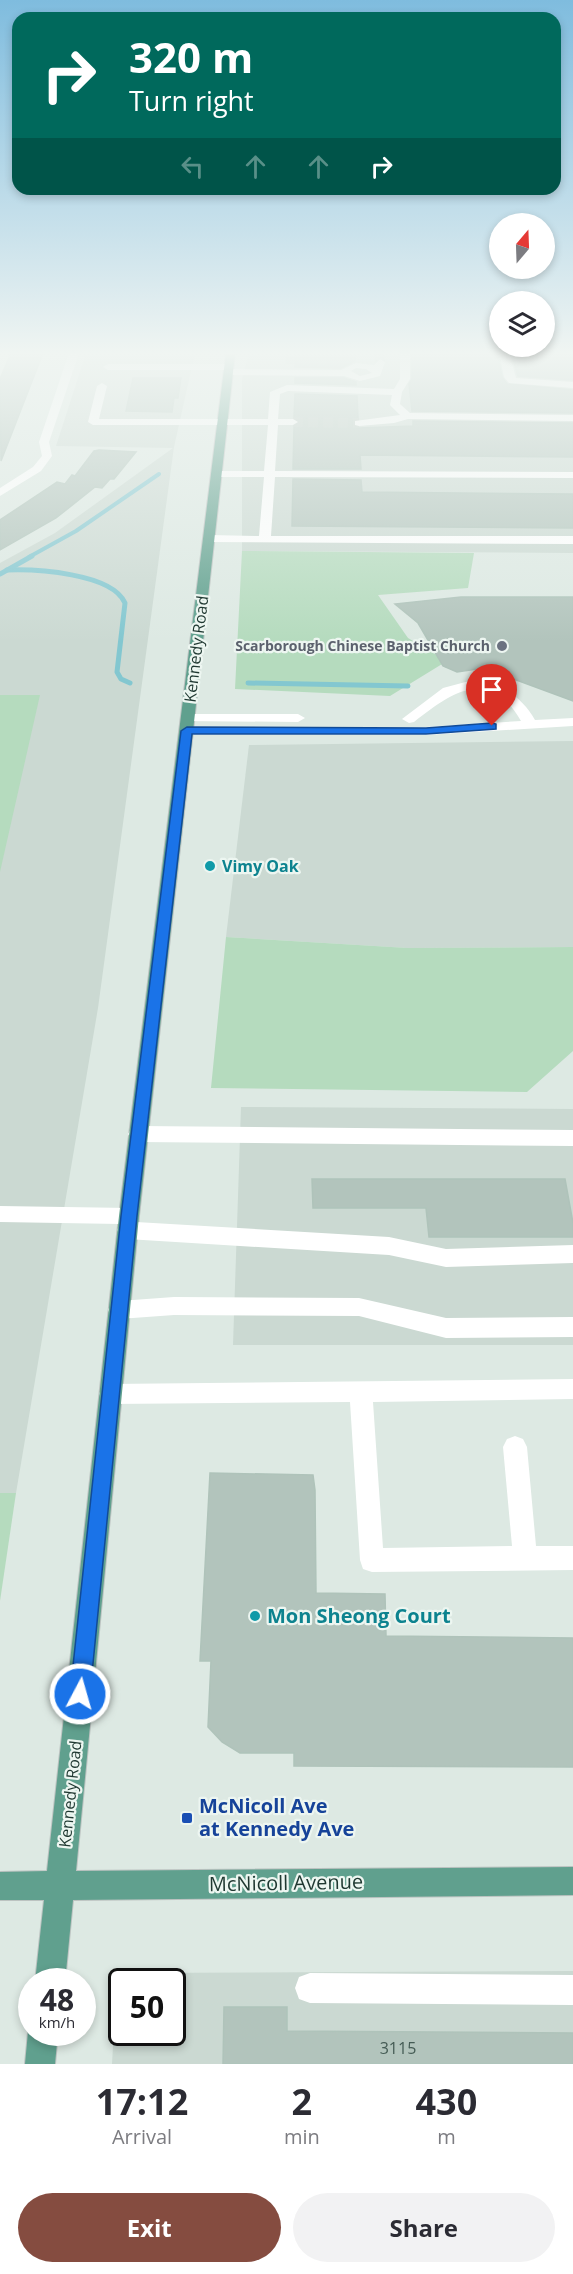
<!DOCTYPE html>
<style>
:root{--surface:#fff;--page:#f2f2f3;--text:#2b2b33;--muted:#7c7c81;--accent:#854c40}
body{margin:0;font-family:"Open Sans",sans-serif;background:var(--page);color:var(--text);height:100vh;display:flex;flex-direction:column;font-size:22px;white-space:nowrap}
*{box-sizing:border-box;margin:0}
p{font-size:20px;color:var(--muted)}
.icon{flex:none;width:33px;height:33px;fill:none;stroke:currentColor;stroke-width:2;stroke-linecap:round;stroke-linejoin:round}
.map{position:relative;height:2064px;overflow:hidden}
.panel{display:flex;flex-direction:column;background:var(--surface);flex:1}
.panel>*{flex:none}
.hud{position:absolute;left:12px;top:12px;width:549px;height:183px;border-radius:18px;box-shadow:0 3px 9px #0003;background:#00695c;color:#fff;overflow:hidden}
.needle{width:39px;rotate:19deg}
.tools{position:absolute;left:489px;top:213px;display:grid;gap:12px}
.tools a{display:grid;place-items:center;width:66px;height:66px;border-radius:50%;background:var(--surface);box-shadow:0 3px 9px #0003;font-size:30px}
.speed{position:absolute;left:18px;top:1968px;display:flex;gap:12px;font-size:30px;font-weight:700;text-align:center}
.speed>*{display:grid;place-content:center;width:78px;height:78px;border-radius:50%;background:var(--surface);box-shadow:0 3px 9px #0003;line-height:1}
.speed small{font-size:15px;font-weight:400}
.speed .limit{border:3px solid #111;border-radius:9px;background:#fff;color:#111}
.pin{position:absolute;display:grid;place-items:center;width:51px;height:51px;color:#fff;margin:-62px -26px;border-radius:50% 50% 50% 0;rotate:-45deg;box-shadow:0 0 6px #0007}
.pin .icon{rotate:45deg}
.me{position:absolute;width:66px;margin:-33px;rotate:6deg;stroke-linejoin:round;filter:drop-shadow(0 0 4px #0008)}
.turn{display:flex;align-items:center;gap:21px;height:126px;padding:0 18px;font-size:27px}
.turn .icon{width:78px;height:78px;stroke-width:2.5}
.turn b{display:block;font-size:42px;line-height:51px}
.lanes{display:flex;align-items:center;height:57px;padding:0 18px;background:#0003;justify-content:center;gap:30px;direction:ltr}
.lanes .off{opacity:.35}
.eta{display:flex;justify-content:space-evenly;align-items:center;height:102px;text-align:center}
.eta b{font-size:36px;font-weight:700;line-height:42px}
.action{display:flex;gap:12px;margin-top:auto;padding:12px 18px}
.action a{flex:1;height:69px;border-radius:36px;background:var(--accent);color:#fff;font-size:24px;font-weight:700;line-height:69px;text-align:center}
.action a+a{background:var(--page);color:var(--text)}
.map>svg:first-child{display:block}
</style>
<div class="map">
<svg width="573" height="2064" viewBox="0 0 573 2064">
<rect width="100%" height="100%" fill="#dde9e3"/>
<!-- built -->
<g fill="#cbd9d2" fill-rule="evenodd">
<polygon points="86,353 195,353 174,447 98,1008 16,1493 0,1493 0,563 55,533 173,448 56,446"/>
<polygon points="249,353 573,353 573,553 242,551 242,379"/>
<polygon points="573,741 573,947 408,948 226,937 249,745"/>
<polygon points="241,1107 573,1109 573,1345 233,1345"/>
<path d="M573,1971V2064H112L117,1973ZM122,1982H172V2032H122Z"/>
</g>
<!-- green -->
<g fill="#b5dbbe">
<polygon points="242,551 474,553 468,588 378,595 408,638 447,661 390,696 235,689"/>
<polygon points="0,695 40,695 0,872"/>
<polygon points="226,937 408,948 573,947 573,1051 527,1092 211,1088"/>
<polygon points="0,1493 16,1493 0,1601"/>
</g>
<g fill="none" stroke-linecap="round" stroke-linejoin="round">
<!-- stream-far1 -->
<polyline stroke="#83c7d0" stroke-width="4" points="29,557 76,531 159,474"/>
<!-- stream -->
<g stroke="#83c7d0" stroke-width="5">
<path d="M7,570C35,569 112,573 125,603L117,672L121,679L130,683"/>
<polyline points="0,574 32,556"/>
<polyline points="248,683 408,686"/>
</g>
</g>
<!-- building -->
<g fill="#b2c4bc" stroke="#afc3ba" stroke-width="1.5">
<polygon points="11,353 43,353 1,461 0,379"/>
<polygon points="412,353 497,353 502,377 507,384 573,390 573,413 412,411 409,384 412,379"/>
<polygon points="511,353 573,353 573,380 518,376"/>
<polygon points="296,356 355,356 355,361 341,368 295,367"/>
<polygon points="133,378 181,378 178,398 174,398 172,412 126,411"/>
<polygon points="295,378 344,378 356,382 356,385 295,383"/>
<polygon points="295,394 357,396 358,418 353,420 353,425 358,428 413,426 413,421 573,423 573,457 360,455 361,469 293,469 294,427 300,423 294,417"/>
<polygon points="99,450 136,452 114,479 110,479 102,488 95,487 56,518 0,550 0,520 57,482 65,484 72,475 75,476 94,451"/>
<polygon points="293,479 361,480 362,492 573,494 573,528 292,526"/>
<polygon points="461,597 573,597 573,701 484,668 457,672 443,666 418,623 395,604"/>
<polygon points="312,1179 565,1179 573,1223 573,1237 429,1237 426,1208 313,1208"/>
<polygon points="210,1473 313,1475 315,1490 316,1593 385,1594 386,1636 573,1638 573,1767 294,1766 294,1753 240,1753 222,1742 208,1727 211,1661 200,1661"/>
<polygon points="224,2007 287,2007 287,2031 573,2033 573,2064 223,2064"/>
</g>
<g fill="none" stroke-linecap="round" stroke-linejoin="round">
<!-- minor-tunnel -->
<g stroke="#b7c6bf" stroke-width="10" stroke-dasharray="10 5" stroke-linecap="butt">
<polyline points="379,353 380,362"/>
<polyline points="290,364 291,356"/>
<polyline points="306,365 307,356"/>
<polyline points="322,365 323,356"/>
<polyline points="335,365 336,356"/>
<polyline points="293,422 359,423"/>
</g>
<!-- major casing -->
<g stroke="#bcc3c1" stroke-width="2">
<g id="major">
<polygon points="226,353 235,354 139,1216 76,1871 573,1867 573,1895 73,1900 65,1982 35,1982 44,1900 0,1900 0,1872 47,1871 119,1216"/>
<polygon points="32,2023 32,2032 58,2032 55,2064 25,2064 28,2032"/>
</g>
</g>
<!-- minor -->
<g fill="#fff" fill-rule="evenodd">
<polygon points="69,353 79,353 49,442 52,456 41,471 0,496 0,488 33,467 42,456 39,442"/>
<polygon points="400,353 410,353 410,379 402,392 400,404 410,413 573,415 573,421 408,419 394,423 359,426 355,425 355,421 400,415 390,405 392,395 288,391 280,394 278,419 293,419 298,422 293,425 278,425 275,471 573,472 573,478 275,477 271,536 573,536 573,544 205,542 205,536 209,535 259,536 264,477 217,477 211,474 217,471 264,471 268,425 93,425 88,422 97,386 102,383 107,386 99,419 268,419 270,392 287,385 394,389 400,379"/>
<polygon points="499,353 509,353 516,378 573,382 573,388 509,383 504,377"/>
<path d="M380,359L385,362L380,376L360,381L344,376L228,375L225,374V370H108L103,367L108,364H229L234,367L232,369L341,370L356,363L374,365ZM356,368L366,369L372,373L360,376L351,371Z"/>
<path d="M473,680C501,683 521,696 535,720L573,718V726L426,735H187L180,731L187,727H426L521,721C489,665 451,693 414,722L409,723L402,719L443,688Z"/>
<polygon points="188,714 298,714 305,718 298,722 183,721 181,718 183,715"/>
<polygon points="138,1126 573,1130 573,1146 138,1142 131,1139 128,1134 131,1129"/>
<polygon points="0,1206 129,1208 136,1210 139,1216 136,1222 389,1237 446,1249 573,1245 573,1263 446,1267 389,1255 127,1239 120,1236 117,1230 120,1224 0,1222"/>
<polygon points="174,1297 359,1298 446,1318 573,1317 573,1337 446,1338 359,1316 174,1315 119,1319 111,1317 108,1310 111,1303 119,1301"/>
<polygon points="573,1379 573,1399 373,1402 383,1548 512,1546 503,1447 507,1439 515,1436 523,1439 527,1447 536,1546 573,1546 573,1570 372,1572 363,1569 360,1560 350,1402 110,1404 102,1401 99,1394 102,1387 110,1384"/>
<polygon points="310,1973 573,1975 573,2005 310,2003 299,1999 295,1988 299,1977"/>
</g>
<!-- major -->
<use href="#major" fill="#60a08e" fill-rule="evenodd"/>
</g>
<!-- sky -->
<linearGradient id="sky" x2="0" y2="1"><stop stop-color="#7fbcde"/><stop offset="0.55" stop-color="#f0f5f2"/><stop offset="1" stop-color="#f0f5f2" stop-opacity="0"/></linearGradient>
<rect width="573" height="642" fill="url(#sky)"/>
<!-- route -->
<polygon fill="#1a73e8" stroke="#114b97" stroke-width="1.5" points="492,723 496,724 496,729 426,734 192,734 137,1216 90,1694 87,1701 80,1704 73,1701 70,1694 121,1216 181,731 187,727 426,728"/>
<!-- markers -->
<circle fill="#6b7280" stroke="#edf6f1" stroke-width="2" cx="502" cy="646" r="6"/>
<g fill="#0f9aa8" stroke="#edf6f1" stroke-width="2">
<circle cx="210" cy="866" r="6"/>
<circle cx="255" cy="1616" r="6"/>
</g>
<rect fill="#1a4fb4" stroke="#edf6f1" stroke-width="2" x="181" y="1812" width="12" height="12" rx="3"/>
<g text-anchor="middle" stroke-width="4.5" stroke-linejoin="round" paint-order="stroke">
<!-- far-worship labels -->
<g font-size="14" font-weight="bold" fill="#5b616d" stroke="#edf6f1" text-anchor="end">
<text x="490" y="651">Scarborough Chinese Baptist Church</text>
</g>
<!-- street labels -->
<g font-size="16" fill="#1f3831" stroke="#edf6f1">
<text transform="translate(196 649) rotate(-83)" y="6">Kennedy Road</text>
<text transform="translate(70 1794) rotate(-84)" y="6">Kennedy Road</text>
</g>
<!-- culture labels -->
<g font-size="16" font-weight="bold" fill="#0d838f" stroke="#edf6f1" text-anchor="start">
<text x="222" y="872">Vimy Oak</text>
</g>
<!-- near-number labels -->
<g font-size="16" fill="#445b54">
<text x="398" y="2054">3115</text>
</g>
<!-- near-culture labels -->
<g font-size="20" font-weight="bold" fill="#0d838f" stroke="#edf6f1" text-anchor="start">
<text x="267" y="1623">Mon Sheong Court</text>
</g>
<!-- near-transit labels -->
<g font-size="20" font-weight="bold" fill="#164399" stroke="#edf6f1" text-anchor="start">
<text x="199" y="1813">McNicoll Ave<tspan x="199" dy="23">at Kennedy Ave</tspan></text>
</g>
<!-- near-street labels -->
<g font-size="20" fill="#1f3831" stroke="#edf6f1">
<text transform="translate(286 1883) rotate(-1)" y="7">McNicoll Avenue</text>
</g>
</g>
</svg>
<div class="tools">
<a><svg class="needle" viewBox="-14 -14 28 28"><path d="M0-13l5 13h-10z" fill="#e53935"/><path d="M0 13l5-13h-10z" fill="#7c7c81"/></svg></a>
<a><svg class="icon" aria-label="layers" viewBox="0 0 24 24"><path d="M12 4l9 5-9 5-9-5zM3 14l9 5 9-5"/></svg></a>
</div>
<div class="speed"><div>48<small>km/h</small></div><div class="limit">50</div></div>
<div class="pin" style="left:492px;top:726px;background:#d93025"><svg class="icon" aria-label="arrive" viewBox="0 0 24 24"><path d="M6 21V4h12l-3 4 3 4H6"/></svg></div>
<svg class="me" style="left:80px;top:1694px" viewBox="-20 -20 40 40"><circle r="17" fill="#1a73e8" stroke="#fff" stroke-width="3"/><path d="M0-11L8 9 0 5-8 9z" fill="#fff"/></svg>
<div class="hud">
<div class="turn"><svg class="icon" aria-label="right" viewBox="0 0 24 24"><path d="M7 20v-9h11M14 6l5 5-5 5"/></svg><div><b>320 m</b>Turn right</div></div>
<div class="lanes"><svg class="icon off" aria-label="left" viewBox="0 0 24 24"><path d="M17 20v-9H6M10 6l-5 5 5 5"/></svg><svg class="icon off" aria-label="ahead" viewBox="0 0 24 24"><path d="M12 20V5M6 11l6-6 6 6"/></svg><svg class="icon off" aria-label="ahead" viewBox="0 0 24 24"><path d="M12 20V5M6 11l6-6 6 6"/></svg><svg class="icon" aria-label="right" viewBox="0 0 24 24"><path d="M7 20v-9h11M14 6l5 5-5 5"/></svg></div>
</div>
</div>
<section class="panel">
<div class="eta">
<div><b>17:12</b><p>Arrival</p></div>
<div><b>2</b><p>min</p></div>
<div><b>430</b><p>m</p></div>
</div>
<div class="action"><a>Exit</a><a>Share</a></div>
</section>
